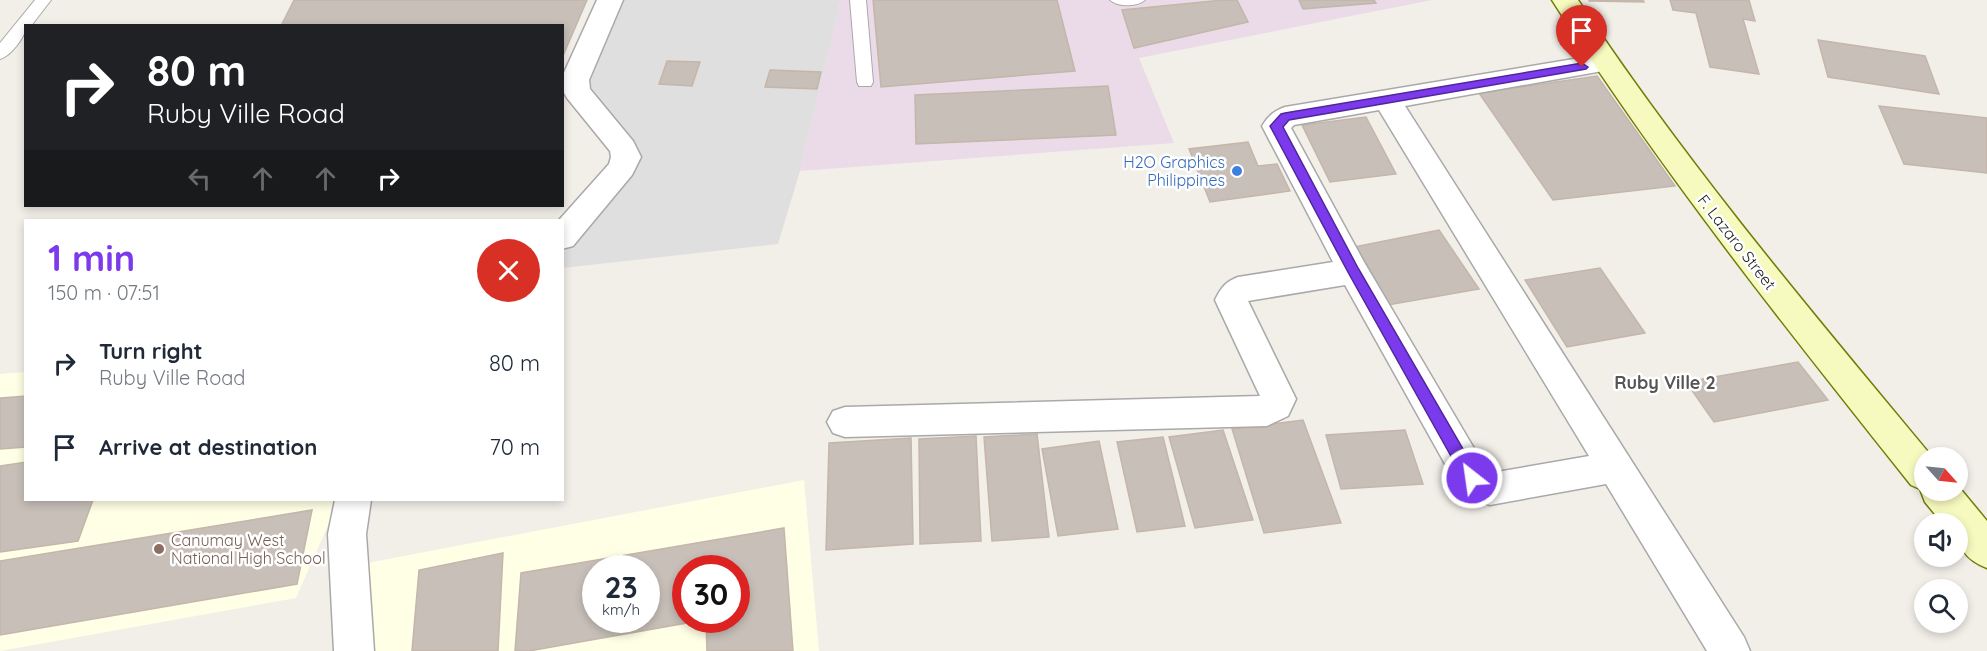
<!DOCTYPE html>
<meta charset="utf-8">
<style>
:root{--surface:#fff;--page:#f6f6f7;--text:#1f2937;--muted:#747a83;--accent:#7c3aed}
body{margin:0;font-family:Quicksand,sans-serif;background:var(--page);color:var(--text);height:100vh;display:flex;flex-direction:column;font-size:22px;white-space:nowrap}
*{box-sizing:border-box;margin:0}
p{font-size:20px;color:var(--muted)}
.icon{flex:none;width:33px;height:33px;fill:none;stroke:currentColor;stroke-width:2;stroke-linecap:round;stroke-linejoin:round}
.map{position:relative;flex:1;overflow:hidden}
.panel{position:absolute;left:24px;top:219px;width:540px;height:282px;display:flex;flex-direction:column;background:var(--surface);border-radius:0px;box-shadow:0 3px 9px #0003}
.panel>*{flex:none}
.guide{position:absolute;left:24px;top:24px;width:540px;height:183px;border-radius:0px;box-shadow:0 3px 9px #0003;background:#202124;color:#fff;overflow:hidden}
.needle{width:39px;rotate:117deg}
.buttons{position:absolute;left:1914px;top:447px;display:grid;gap:12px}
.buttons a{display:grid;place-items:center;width:54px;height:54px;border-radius:50%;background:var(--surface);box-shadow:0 3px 9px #0003;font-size:30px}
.speed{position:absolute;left:582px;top:555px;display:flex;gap:12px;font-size:30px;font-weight:700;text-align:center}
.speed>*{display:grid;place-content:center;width:78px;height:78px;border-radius:50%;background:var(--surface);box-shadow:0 3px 9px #0003;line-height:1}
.speed small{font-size:15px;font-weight:400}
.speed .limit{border:9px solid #d22;background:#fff;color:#111}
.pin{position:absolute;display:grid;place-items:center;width:51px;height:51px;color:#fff;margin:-62px -26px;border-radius:50% 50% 50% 0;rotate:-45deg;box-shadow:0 0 6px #0007}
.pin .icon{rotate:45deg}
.me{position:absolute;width:66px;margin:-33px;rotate:330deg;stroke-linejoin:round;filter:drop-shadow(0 0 4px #0008)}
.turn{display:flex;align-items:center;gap:21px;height:126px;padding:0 24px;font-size:27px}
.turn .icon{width:78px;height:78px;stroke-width:2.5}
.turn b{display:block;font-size:42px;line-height:51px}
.lanes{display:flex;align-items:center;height:57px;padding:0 24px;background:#0003;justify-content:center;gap:30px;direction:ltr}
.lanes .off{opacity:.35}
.round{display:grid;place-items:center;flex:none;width:63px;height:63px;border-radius:32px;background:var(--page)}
.headline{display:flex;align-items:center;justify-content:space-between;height:102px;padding:0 24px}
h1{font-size:36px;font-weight:700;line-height:45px;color:var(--accent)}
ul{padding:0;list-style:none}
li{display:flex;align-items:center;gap:18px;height:84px;padding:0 24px}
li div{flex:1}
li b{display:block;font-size:22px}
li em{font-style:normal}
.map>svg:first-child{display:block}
</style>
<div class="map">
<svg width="1987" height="651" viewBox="0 0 1987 651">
<rect width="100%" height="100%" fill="#f2efe9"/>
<!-- residential -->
<polygon fill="#e0dfdf" points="622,0 841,0 800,171 778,244 563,268 562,255 640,156 587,82"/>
<!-- industrial -->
<polygon fill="#ebdbe8" points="841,0 1432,0 1139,58 1174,143 800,171"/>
<!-- education -->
<g fill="#ffffe5" fill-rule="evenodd">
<polygon points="25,372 26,500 339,500 296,598 0,651 0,374"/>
<path d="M804,480L819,651H363L362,564ZM596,568H646V620H596ZM686,568H736V620H686Z"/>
</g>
<!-- building -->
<g fill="#c7bfb8" stroke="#c4b6ab" stroke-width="1.5" fill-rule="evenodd">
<polygon points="294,0 587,0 562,58 562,26 281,26"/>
<polygon points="873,0 1057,0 1075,71 881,87"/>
<polygon points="1223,0 1237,0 1248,22 1134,48 1122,10"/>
<polygon points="1299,0 1374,0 1376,3 1303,9"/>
<polygon points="1589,0 1643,0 1644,2 1589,1"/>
<polygon points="1670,0 1749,0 1755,21 1743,19 1759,74 1710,67 1696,13 1673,10"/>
<polygon points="1818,40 1925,56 1939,94 1828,77"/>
<polygon points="667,61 700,62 692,86 659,84"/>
<polygon points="770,70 821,72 817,89 765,87"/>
<polygon points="1597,76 1675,186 1553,200 1479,93"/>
<polygon points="1108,86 1116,135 916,144 915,95"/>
<polygon points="1879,106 1987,118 1987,173 1904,164"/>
<polygon points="1366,117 1396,174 1330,182 1302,125"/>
<polygon points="1248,142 1258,166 1277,164 1290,191 1210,202 1189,149"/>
<polygon points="1439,230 1479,289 1388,305 1354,247"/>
<polygon points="1600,268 1645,333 1567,347 1525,280"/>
<polygon points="1798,362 1828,400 1714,422 1686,382"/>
<polygon points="26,396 26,447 0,449 0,398"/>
<polygon points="1303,420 1341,523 1264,533 1232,429"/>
<polygon points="1223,430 1253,520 1195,528 1169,437"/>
<polygon points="1405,430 1423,484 1341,489 1326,435"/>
<polygon points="1037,434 1049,537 992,541 984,437"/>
<polygon points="976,436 981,541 920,544 919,439"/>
<polygon points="1163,437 1185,526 1137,532 1117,442"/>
<polygon points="911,438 913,544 826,550 829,443"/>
<polygon points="1099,441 1118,529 1058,536 1042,449"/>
<polygon points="26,462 26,500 93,500 78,541 0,552 0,466"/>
<polygon points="312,510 297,584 0,635 0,561"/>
<path d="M784,528L793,651H707L706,620H736V568H686V620H704L529,651H515L521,573ZM596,568H646V620H596Z"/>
<polygon points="503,553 498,651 412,651 419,570"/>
</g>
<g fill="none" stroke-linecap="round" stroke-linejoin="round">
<!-- lane casing -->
<g stroke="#a9a9a9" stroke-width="2">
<g id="lane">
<path d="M35,0H51L31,26H26C26,36 11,56 0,59V43Z"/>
<polygon points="850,0 866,0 873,82 871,86 859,86 857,82"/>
<path d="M1110,0H1145C1137,7 1118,7 1110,0Z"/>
</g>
</g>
<!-- street casing -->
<g stroke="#a9a9a9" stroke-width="3">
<g id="street">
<polygon points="597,0 623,0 589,80 590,89 633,141 641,157 632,175 573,246 562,249 562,220 559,220 609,164 611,157 610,151 567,98 563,91 562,77"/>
<path d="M1604,54L1614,57L1618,63L1614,69L1405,106L1744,637L1750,651H1707L1606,484L1490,505L1467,497L1459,489L1345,285L1248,301L1296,399L1288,416L1267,426L845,437L833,433L827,422L833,411L845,407L1260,396L1215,300C1221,288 1225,282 1238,277L1333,262L1262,126C1268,116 1274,111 1285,107ZM1379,110L1589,456L1491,473L1485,467L1364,262L1291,128L1294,125Z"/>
<polygon points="335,500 371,500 366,534 374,651 334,651 328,534"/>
</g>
</g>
<!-- secondary casing -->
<g stroke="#707d05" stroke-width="3">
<path id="secondary" d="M1552,0H1578C1685,162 1809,309 1933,458H1924V490H1958V486L1987,521V568C1964,559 1958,547 1958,524H1943L1925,502L1920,489L1911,485C1785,327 1661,171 1552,0Z"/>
</g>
<!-- lane -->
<use href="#lane" fill="#fff" fill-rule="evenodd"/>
<!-- street -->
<use href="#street" fill="#fff" fill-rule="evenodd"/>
<!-- secondary -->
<use href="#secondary" fill="#f7fabf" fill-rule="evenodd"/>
</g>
<!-- route -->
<polygon fill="#7c3aed" stroke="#51269a" stroke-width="1.5" points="1582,63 1588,67 1586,69 1289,120 1283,127 1358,268 1477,473 1479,478 1477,483 1472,485 1466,483 1349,274 1270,126 1281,114 1285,113"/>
<!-- markers -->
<circle fill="#3f7fe0" stroke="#fff" stroke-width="2" cx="1237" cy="171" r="6"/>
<circle fill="#8d6e63" stroke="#fff" stroke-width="2" cx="159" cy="549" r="6"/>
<g text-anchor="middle" stroke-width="5" stroke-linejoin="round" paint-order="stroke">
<!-- shop labels -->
<g font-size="16" fill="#366cbe" stroke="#fff" text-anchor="end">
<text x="1225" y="168">H2O Graphics<tspan x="1225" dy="18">Philippines</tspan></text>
</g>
<!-- street labels -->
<g font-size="16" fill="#222" stroke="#fff">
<text transform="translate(1737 242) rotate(52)" y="6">F. Lazaro Street</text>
</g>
<!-- education labels -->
<g font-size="16" fill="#785e54" stroke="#fff" text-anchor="start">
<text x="171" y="546">Canumay West<tspan x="171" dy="18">National High School</tspan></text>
</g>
<!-- neighbourhood labels -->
<g font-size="18" font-weight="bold" fill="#555" stroke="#fff">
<text x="1665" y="389">Ruby Ville 2</text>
</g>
</g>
</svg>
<div class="buttons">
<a><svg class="needle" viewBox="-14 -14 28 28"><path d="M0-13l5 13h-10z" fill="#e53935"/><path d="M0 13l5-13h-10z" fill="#747a83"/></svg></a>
<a><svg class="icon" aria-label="sound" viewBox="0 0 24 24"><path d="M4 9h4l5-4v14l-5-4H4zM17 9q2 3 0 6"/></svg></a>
<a><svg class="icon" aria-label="search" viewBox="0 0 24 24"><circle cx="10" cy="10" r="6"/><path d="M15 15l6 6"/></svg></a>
</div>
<div class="speed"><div>23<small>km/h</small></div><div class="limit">30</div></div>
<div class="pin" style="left:1582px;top:67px;background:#d93025"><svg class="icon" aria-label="arrive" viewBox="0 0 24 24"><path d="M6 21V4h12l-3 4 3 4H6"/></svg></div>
<svg class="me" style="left:1472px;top:478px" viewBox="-20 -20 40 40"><circle r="17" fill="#7c3aed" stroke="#fff" stroke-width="3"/><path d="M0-11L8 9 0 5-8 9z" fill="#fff"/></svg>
<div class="guide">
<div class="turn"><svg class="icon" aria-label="right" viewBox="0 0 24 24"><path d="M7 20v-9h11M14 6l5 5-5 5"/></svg><div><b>80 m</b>Ruby Ville Road</div></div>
<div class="lanes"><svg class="icon off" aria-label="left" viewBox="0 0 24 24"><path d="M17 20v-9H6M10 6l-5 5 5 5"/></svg><svg class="icon off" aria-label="ahead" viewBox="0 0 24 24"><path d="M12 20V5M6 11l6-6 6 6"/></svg><svg class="icon off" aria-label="ahead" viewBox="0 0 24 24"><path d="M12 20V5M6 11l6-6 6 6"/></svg><svg class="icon" aria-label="right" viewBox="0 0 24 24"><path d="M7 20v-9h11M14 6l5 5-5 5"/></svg></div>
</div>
<section class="panel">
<div class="headline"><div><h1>1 min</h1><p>150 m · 07:51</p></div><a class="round" style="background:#d93025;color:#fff"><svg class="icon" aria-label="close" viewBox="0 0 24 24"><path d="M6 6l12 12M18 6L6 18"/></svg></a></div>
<ul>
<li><svg class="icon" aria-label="right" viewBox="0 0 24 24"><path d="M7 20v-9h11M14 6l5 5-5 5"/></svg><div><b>Turn right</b><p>Ruby Ville Road</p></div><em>80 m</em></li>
<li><svg class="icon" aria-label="arrive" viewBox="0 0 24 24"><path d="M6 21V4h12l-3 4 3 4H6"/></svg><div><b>Arrive at destination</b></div><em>70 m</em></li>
</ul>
</section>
</div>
